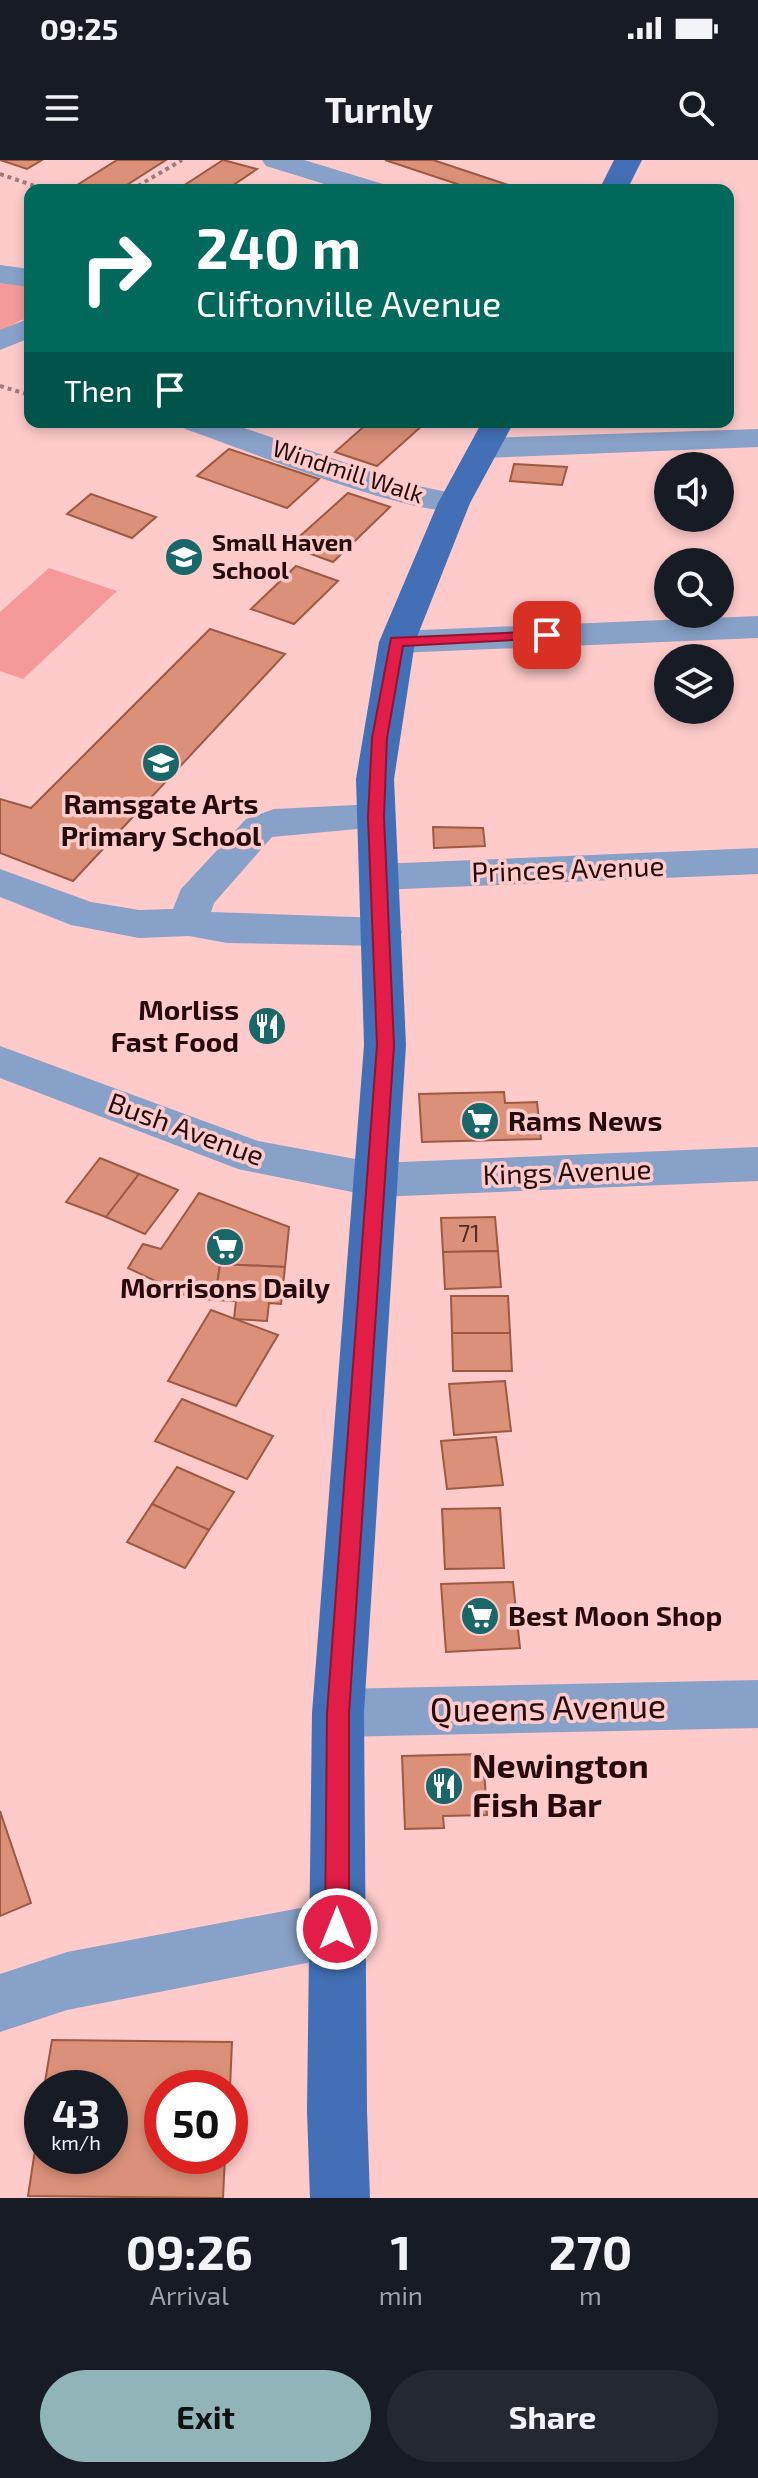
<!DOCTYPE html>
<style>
:root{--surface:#171b24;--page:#242831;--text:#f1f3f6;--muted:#9ea1a6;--accent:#90b4b7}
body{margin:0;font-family:"Exo 2",sans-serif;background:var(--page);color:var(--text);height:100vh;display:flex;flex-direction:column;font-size:30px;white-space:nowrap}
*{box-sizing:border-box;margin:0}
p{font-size:26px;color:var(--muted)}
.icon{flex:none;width:44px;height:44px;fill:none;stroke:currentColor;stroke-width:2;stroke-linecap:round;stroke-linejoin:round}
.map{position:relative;height:2038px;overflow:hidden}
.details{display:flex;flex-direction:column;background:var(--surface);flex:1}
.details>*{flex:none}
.guide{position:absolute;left:24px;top:24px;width:710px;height:244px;border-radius:16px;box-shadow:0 4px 12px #0003;background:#00695c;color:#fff;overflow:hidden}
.fabs{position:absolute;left:654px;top:292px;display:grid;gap:16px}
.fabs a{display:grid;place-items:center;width:80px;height:80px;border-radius:50%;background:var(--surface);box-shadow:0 4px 12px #0003;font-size:40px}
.speed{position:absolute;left:24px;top:1910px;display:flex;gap:16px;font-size:40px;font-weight:700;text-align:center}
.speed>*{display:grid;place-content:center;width:104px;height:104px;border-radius:50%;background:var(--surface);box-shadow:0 4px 12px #0003;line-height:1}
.speed small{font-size:20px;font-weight:400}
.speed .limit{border:12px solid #d22;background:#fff;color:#111}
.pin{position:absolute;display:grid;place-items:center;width:68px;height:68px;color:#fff;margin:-34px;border-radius:16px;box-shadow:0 4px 12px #0006}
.me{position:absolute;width:88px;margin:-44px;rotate:0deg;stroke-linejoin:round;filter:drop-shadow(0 0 6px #0008)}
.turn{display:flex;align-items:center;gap:28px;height:168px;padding:0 40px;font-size:36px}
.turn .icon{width:104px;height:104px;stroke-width:2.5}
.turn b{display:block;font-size:56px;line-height:68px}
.then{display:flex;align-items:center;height:76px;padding:0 40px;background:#0003;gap:16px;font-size:30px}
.eta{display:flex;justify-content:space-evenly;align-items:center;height:136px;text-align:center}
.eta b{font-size:48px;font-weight:700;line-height:56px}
.action{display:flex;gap:16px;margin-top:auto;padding:16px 40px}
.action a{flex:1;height:92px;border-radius:48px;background:var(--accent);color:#111;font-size:32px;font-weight:700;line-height:92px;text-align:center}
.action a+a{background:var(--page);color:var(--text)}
.status{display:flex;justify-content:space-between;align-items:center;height:56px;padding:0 40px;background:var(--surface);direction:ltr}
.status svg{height:22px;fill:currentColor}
header{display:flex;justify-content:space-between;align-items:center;height:104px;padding:0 40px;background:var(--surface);font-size:36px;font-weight:700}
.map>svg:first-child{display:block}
</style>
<div class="status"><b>09:25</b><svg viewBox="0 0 49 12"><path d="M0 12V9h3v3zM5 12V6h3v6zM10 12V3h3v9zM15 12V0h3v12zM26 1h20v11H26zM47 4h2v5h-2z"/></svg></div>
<header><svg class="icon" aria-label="menu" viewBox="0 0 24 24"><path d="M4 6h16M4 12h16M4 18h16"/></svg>Turnly<svg class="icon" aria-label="search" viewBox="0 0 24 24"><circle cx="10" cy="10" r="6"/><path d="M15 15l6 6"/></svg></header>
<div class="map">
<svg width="758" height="2038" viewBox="0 0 758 2038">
<rect width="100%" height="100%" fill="#fecaca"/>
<!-- green -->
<g fill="#f6999a">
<polygon points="0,122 30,125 30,159 21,160 0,172"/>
<polygon points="49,408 117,431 23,519 0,511 0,452"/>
</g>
<!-- building -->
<g fill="#db9179" stroke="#9e5942" stroke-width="2">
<polygon points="0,0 42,0 27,9"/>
<polygon points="117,0 166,0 119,30 74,27"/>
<polygon points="223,0 257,9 226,30 177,30"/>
<polygon points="385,0 433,0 523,30 475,30"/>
<polygon points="369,262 418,262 424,264 377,306 335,292"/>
<polygon points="229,289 319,319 287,348 197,316"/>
<polygon points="514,304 567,307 562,325 510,321"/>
<polygon points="348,333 390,347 333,402 289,386"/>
<polygon points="91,334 156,357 132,378 67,354"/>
<polygon points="296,406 338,421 294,464 251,449"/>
<polygon points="210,469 285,494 73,721 0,693 0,639 31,648"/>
<polygon points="433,667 483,668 485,686 434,688"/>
<polygon points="504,932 505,943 537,942 541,979 422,982 419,934"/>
<polygon points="100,998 139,1014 106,1057 66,1042"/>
<polygon points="139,1014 178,1030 145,1074 106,1057"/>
<polygon points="199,1033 289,1067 285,1107 220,1104 215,1140 191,1138 128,1108 143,1084 161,1089"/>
<polygon points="495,1057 498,1091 443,1092 441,1058"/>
<polygon points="498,1091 501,1127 445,1129 443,1092"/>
<polygon points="220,1104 285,1107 281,1144 269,1143 267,1161 234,1159 236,1141 215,1140"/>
<polygon points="451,1136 508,1136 510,1173 452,1173"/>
<polygon points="211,1150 278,1175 236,1246 168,1221"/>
<polygon points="452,1173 510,1173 512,1211 453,1211"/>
<polygon points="505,1221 511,1271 454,1275 449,1224"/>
<polygon points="182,1239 273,1276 247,1319 155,1281"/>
<polygon points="496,1277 503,1325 447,1329 441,1281"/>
<polygon points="177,1307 234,1332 209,1370 152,1344"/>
<polygon points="152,1344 209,1370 185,1408 127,1382"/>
<polygon points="500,1348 504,1408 445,1409 442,1349"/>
<polygon points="513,1422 520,1488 446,1492 441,1424"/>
<polygon points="483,1594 487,1655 443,1656 444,1668 405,1669 402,1596"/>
<polygon points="0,1651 31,1743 0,1756"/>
<polygon points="52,1880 232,1882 230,1928 162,1928 162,1996 225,1996 223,2038 28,2036 42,1944 42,1996 110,1996 110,1928 44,1928"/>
</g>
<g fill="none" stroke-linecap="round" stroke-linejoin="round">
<!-- path -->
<g stroke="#a37979" stroke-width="4" stroke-dasharray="4 4" stroke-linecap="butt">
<polyline points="0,14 46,30"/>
<polyline points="131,30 182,0"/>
<polyline points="0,226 30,235"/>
</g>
<!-- minor -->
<g fill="#88a1c8" fill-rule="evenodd">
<polygon points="262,0 304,0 383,24 387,30 344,30 266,6"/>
<polygon points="0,105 30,109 30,127 0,123"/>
<polygon points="30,158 30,178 0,190 0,170"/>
<path d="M180,262H227L404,323L466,336L470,343L466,350C420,361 238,287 185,269Z"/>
<polygon points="758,269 758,287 486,298 475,295 470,288 475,281 486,278"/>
<polygon points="758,456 758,478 397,493 385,490 379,482 385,474 397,471"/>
<polygon points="376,644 389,648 395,657 389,666 272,677 214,743 211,752 382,758 396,762 402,772 396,782 382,786 227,783 189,776 139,778 71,765 0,737 0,709 91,742 139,750 173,749 181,729 246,659 274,649"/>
<polygon points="758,688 758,714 378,730 364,726 359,717 364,708 378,704"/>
<polygon points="0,886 258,981 377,1003 758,987 758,1021 377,1037 238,1009 0,918"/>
<polygon points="758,1520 758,1568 338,1577 319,1570 312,1553 319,1536 338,1529"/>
<polygon points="337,1741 357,1749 365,1769 357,1789 337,1797 67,1850 0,1872 0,1814 67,1792"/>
</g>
<!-- major -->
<g fill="#426fb5" fill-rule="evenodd">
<polygon points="614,0 642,0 627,30 599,30"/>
<polygon points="482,262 514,262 470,343 415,482 394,619 406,885 364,1553 367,1951 370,2038 310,2038 307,1951 312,1553 364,885 356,619 379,482 438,343"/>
</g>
</g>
<!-- route -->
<polygon fill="#e11d48" stroke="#92132f" stroke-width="2" points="547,471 554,475 552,478 403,486 387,578 384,657 394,885 349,1553 349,1769 345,1777 337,1780 329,1777 325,1769 327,1553 377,885 368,657 372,578 391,478"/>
<!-- icons -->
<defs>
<g id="school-disc" transform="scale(2)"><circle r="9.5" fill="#1a676a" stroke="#fecaca"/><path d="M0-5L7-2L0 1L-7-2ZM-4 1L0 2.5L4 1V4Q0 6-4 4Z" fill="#fff"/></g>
<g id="restaurant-disc" transform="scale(2)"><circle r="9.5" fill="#1a676a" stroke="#fecaca"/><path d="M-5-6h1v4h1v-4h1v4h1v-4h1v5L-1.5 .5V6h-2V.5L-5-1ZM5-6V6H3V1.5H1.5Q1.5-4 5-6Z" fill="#fff"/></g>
<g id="supermarket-disc" transform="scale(2)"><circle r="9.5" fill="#1a676a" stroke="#fecaca"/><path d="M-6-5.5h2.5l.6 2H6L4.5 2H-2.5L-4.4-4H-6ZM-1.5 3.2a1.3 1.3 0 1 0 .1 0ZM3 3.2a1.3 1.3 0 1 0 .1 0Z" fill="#fff"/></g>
</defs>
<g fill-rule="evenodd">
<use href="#school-disc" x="184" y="397"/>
<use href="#school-disc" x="161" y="603"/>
<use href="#restaurant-disc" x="267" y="866"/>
<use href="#supermarket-disc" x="480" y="961"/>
<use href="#supermarket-disc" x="225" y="1087"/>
<use href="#supermarket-disc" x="480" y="1456"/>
<use href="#restaurant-disc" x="444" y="1626"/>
</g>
<g text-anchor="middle" stroke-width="7" stroke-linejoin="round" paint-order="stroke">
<!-- far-street labels -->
<g font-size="24" fill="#270b0c" stroke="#fecaca">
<text transform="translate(348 312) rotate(18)" y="8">Windmill Walk</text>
</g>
<!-- far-poi labels -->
<g font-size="24" font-weight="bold" fill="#270b0c" stroke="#fecaca" text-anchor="start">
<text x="212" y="391">Small Haven<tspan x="212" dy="28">School</tspan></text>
</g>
<!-- number labels -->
<g font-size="24" fill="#542c27">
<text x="469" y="1082">71</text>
</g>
<!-- poi labels -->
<g font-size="28" font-weight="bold" fill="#270b0c" stroke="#fecaca">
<text x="161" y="654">Ramsgate Arts<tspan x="161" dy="32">Primary School</tspan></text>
<text x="239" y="860" text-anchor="end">Morliss<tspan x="239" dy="32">Fast Food</tspan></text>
<text x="508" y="971" text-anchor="start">Rams News</text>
<text x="225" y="1138">Morrisons Daily</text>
<text x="508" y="1466" text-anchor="start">Best Moon Shop</text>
</g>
<!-- street labels -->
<g font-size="28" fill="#270b0c" stroke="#fecaca">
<text transform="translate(568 709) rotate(-2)" y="10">Princes Avenue</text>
<text transform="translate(186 969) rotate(20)" y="10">Bush Avenue</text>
<text transform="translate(567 1012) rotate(-2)" y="10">Kings Avenue</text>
</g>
<!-- near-street labels -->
<g font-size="34" fill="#270b0c" stroke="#fecaca">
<text transform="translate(548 1548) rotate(-1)" y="12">Queens Avenue</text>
</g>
<!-- near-poi labels -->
<g font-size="34" font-weight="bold" fill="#270b0c" stroke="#fecaca" text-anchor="start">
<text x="472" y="1618">Newington<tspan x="472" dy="39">Fish Bar</tspan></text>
</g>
</g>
</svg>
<div class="fabs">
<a><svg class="icon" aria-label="sound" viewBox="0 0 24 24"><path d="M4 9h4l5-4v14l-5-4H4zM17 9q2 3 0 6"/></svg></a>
<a><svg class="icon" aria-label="search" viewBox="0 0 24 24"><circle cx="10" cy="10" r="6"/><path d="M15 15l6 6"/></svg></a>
<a><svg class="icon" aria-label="layers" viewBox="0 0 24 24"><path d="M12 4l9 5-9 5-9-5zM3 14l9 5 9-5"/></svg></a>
</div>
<div class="speed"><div>43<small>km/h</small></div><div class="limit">50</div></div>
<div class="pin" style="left:547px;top:475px;background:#d93025"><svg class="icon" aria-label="arrive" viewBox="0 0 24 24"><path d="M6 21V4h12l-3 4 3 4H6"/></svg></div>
<svg class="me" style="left:337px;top:1769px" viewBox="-20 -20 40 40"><circle r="17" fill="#e11d48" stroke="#fff" stroke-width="3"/><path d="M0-11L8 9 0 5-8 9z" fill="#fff"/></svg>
<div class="guide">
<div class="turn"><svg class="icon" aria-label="right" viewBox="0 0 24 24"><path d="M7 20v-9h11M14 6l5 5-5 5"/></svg><div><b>240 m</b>Cliftonville Avenue</div></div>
<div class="then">Then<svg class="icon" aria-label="arrive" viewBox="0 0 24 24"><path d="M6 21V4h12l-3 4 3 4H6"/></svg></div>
</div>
</div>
<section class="details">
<div class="eta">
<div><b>09:26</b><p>Arrival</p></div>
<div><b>1</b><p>min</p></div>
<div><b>270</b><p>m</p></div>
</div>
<div class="action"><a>Exit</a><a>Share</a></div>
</section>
